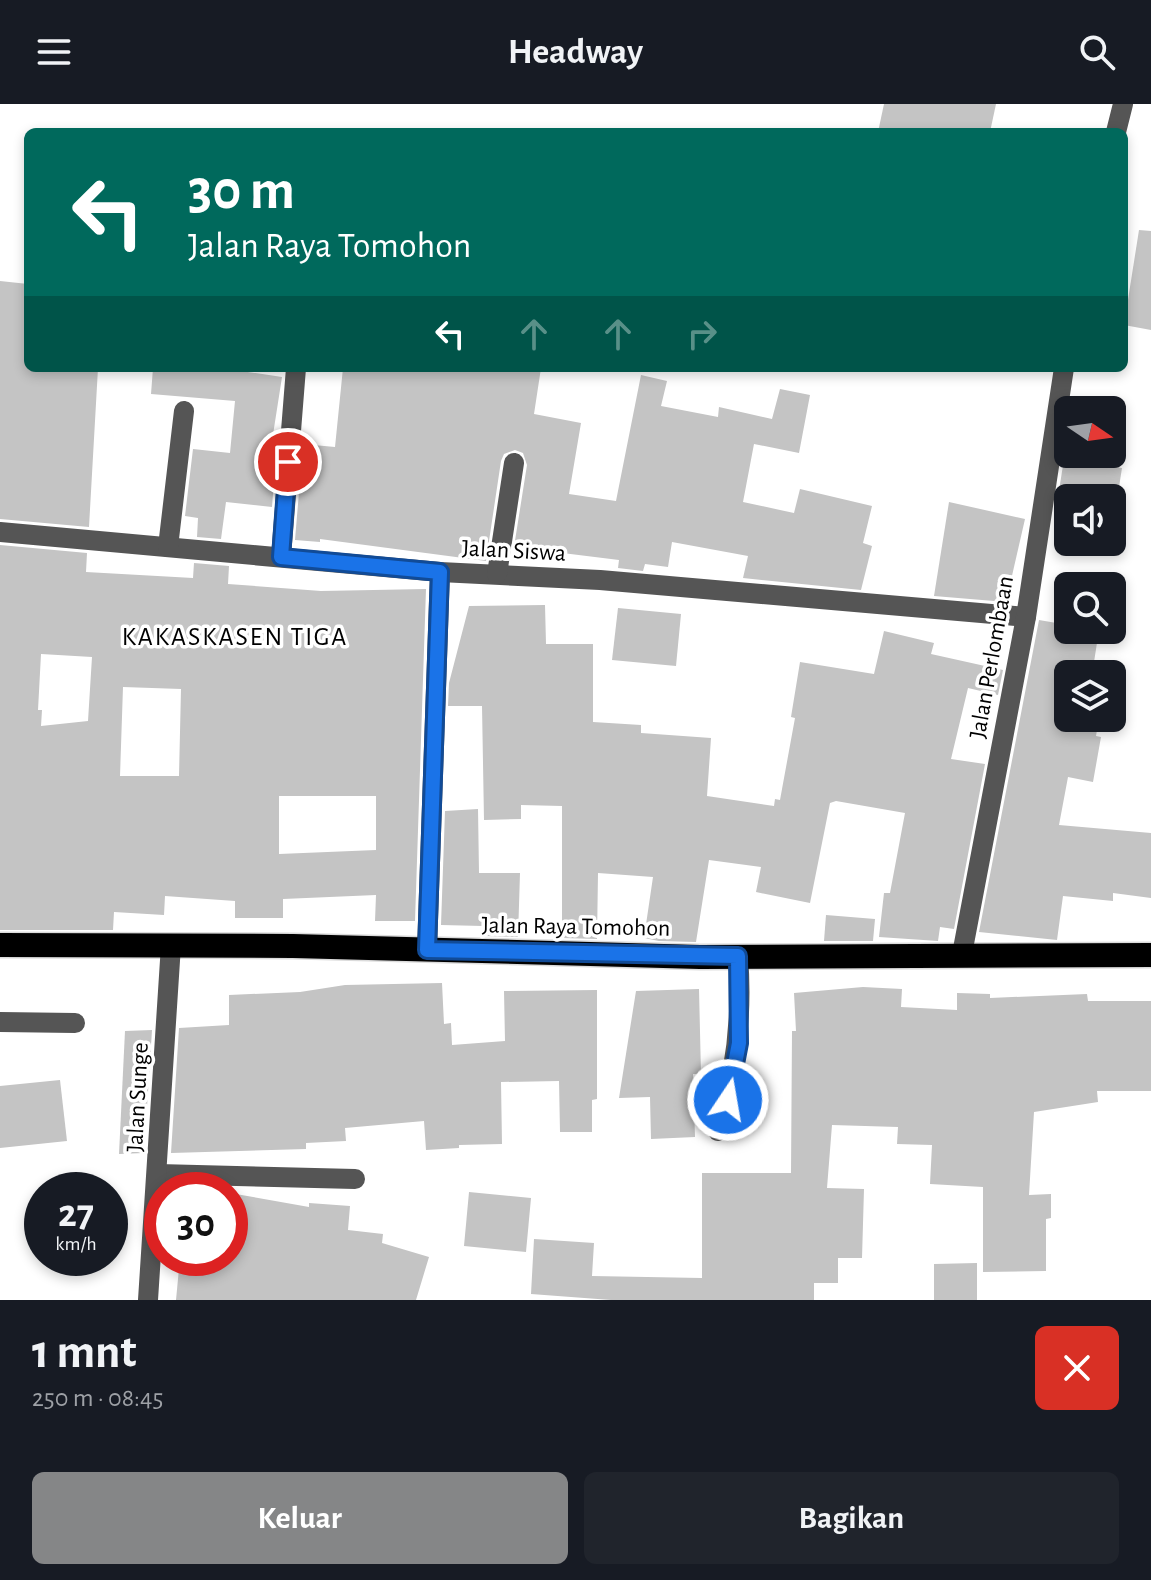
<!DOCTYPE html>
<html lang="id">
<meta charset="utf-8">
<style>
:root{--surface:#171b24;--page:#20242c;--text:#f1f3f6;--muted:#9ea1a6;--accent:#858687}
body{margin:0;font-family:"Alegreya Sans",sans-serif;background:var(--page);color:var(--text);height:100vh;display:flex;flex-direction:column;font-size:30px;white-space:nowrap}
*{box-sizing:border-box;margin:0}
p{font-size:26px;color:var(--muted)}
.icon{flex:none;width:44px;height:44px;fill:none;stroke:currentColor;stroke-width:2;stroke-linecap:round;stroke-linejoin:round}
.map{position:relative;height:1196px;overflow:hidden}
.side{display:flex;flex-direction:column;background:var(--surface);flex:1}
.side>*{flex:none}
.banner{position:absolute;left:24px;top:24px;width:1104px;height:244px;border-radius:12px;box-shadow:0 4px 12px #0003;background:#00695c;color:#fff;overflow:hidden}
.needle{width:52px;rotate:103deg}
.buttons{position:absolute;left:1054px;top:292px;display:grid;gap:16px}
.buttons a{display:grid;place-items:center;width:72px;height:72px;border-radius:12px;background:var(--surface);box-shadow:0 4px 12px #0003;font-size:40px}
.speed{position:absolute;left:24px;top:1068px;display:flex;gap:16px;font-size:40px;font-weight:700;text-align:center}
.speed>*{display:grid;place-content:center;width:104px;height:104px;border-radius:50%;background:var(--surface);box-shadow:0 4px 12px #0003;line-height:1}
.speed small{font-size:20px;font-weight:400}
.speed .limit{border:12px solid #d22;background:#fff;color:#111}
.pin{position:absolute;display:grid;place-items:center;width:68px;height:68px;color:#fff;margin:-34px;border:4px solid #fff;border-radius:50%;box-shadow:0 2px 8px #0007}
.me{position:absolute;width:88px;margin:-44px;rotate:12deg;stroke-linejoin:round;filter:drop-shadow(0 0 6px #0008)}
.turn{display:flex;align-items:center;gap:28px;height:168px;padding:0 32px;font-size:36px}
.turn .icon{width:104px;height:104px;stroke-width:2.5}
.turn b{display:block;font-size:56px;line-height:68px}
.lanes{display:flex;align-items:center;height:76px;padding:0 32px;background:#0003;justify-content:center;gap:40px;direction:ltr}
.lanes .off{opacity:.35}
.round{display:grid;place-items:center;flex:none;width:84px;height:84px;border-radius:12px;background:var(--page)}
.headline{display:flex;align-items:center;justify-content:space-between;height:136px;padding:0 32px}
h1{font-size:48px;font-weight:700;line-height:60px}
.primary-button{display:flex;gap:16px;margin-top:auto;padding:16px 32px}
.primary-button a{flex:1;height:92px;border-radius:12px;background:var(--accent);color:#fff;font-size:32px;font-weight:700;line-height:92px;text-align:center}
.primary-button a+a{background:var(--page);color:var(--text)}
header{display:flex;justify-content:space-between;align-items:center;height:104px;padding:0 32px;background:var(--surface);font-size:36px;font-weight:700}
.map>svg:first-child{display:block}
</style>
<header><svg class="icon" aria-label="menu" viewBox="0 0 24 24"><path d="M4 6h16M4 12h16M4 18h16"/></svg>Headway<svg class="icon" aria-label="search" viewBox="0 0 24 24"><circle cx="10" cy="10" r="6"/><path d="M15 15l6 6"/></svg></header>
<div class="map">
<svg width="1151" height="1196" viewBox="0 0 1151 1196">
<rect width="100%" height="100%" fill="#fff"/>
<!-- building -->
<g fill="#c4c4c4" fill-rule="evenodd">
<polygon points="884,0 996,0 990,28 878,28"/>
<polygon points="1139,126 1151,127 1151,226 1124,221"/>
<polygon points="0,177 28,180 28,264 98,264 89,423 0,415"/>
<polygon points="153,264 221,264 282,273 272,337 277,337 272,403 226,398 221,435 197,433 198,414 185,412 193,345 230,349 235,297 151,290"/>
<polygon points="343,264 494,268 494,264 541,264 534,310 581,319 569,390 616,397 641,271 667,277 661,302 718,313 719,303 772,315 780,285 810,291 799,349 754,340 743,398 794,409 800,385 872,402 863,439 872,442 861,486 743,474 748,452 672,438 668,463 645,460 643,467 618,464 619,456 514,443 527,361 523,349 515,346 504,350 501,357 486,457 320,435 320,438 295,436 303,340 335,343"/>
<polygon points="1064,355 1122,364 1113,421 1112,394 1068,394 1068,414 1055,412"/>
<polygon points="949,398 1025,415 1006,498 934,492"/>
<path d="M0,441L87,449L86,468L193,474L194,459L229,462L228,480L321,487L426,485L415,817H375L376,791L283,795V814H235V797L165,792L164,811L114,808L113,826H0ZM41,550L92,553L88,617L41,622L42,606H38ZM123,583L181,585L179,672H120ZM279,692H376V746L279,750Z"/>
<polygon points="545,501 546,540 593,540 593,618 641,621 641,629 711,634 707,692 774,702 775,695 780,696 795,614 791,613 800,558 874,570 884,527 934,539 931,550 1003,566 998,591 968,584 951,655 985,660 954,825 940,823 938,837 879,833 884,789 890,789 905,709 836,697 830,699 810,799 756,788 761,763 709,756 696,838 659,837 644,834 653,773 598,769 597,835 562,834 562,702 521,701 521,715 484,716 482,602 448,602 449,579 469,502"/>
<polygon points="618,504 681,510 676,562 612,556"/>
<polygon points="1039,516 1068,521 1068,526 1099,526 1094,558 1088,570 1068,570 1068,614 1099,614 1096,632 1101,633 1093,678 1068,673 1059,721 1151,729 1151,794 1113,789 1113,797 1063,792 1057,836 979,828"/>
<polygon points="478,705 479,769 520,769 518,833 483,832 483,822 441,821 445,707"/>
<polygon points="826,811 875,815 873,837 824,837"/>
<polygon points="442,879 444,920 451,919 452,941 505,937 504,887 597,886 597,995 592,996 592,1028 560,1028 559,977 501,978 502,1040 459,1041 459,1044 426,1046 424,1017 345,1024 346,1037 306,1039 306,1045 171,1049 179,924 229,921 229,891 300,888 345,881"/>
<polygon points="863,883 902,885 901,903 957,906 957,889 990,890 990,894 1087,890 1088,897 1151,897 1151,987 1097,987 1098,998 1034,1008 1029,1091 1051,1090 1051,1114 1046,1115 1046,1167 983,1168 983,1083 930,1080 932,1041 897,1040 898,1023 832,1021 827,1084 864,1085 862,1154 838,1154 838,1179 814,1179 814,1196 611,1196 531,1190 534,1135 594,1139 592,1172 702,1174 702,1069 791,1069 792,927 796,927 794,889"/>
<polygon points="699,885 701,970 693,970 695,1033 651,1035 650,993 619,994 636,887"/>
<polygon points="152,926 144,1049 119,1050 125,927"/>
<polygon points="60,976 67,1037 0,1044 0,982"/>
<polygon points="469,1088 531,1094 526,1148 464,1142"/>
<polygon points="230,1089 309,1103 309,1099 350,1102 348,1126 383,1130 382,1139 429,1153 416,1196 176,1196 180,1154 230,1158"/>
<polygon points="977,1159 977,1196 934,1196 934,1160"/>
</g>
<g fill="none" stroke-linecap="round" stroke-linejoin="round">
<!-- highway casing -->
<g stroke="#dbdbdb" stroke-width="27">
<polyline id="highway" points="0,841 293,842 700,853 1151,851"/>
</g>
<!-- minor -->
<g stroke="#555" stroke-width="20">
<polyline points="1116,28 1123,0"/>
<polyline points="0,428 440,468 600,476 1026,513"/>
<polyline points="168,443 184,307"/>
<polyline points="281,453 296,264"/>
<polyline points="497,470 514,359"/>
<polyline points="427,846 440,468"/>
<polyline points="962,850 1026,513 1064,264"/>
<polyline points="0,918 75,919"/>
<path d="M718,1027C736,969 743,914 738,852"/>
<polyline points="158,1070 355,1075"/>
<polyline points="148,1196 171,841"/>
</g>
<!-- highway -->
<use href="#highway" stroke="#000" stroke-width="24"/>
</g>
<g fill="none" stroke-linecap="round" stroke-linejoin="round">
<!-- route casing -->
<g stroke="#114b97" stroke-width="20">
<polyline id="route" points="288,358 281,453 440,468 427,846 738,852 739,939 728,996"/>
</g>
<!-- route -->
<use href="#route" stroke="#1a73e8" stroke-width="14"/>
</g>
<g text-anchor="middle" stroke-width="7" stroke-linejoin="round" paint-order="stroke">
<!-- street labels -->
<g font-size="24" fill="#000" stroke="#fff">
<text transform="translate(514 446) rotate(3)" y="8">Jalan Siswa</text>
<text transform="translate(991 553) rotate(-80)" y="8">Jalan Perlombaan</text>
<text transform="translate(576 822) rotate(1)" y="8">Jalan Raya Tomohon</text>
<text transform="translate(137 993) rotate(-87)" y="8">Jalan Sunge</text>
</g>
<!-- neighbourhood labels -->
<g font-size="26" letter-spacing="2" fill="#000" stroke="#fff">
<text x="235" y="541">KAKASKASEN TIGA</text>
</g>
</g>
</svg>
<div class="buttons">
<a><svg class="needle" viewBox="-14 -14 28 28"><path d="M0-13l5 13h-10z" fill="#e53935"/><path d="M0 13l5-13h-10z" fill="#9ea1a6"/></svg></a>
<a><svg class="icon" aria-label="sound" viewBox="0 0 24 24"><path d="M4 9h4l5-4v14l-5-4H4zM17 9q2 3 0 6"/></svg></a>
<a><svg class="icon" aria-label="search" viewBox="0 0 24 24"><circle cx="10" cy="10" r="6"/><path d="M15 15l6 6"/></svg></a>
<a><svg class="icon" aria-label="layers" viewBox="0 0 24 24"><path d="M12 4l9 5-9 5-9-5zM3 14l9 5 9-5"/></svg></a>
</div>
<div class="speed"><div>27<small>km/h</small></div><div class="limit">30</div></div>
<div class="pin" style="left:288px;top:358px;background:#d93025"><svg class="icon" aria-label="arrive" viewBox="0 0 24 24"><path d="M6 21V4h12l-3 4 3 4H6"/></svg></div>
<svg class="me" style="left:728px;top:996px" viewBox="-20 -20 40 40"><circle r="17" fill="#1a73e8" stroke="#fff" stroke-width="3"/><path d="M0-11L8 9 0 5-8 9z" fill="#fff"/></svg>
<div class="banner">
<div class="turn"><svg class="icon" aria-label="left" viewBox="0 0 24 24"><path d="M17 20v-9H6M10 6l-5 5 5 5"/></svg><div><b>30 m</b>Jalan Raya Tomohon</div></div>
<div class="lanes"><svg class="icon" aria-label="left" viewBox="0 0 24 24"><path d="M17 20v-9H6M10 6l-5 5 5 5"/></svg><svg class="icon off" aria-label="ahead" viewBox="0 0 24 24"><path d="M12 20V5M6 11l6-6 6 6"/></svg><svg class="icon off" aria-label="ahead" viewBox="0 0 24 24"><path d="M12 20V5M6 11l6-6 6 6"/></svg><svg class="icon off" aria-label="right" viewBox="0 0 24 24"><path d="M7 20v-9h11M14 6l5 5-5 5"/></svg></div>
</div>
</div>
<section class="side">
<div class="headline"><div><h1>1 mnt</h1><p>250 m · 08:45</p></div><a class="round" style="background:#d93025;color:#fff"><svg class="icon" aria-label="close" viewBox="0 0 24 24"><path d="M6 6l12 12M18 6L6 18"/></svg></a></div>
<div class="primary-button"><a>Keluar</a><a>Bagikan</a></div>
</section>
